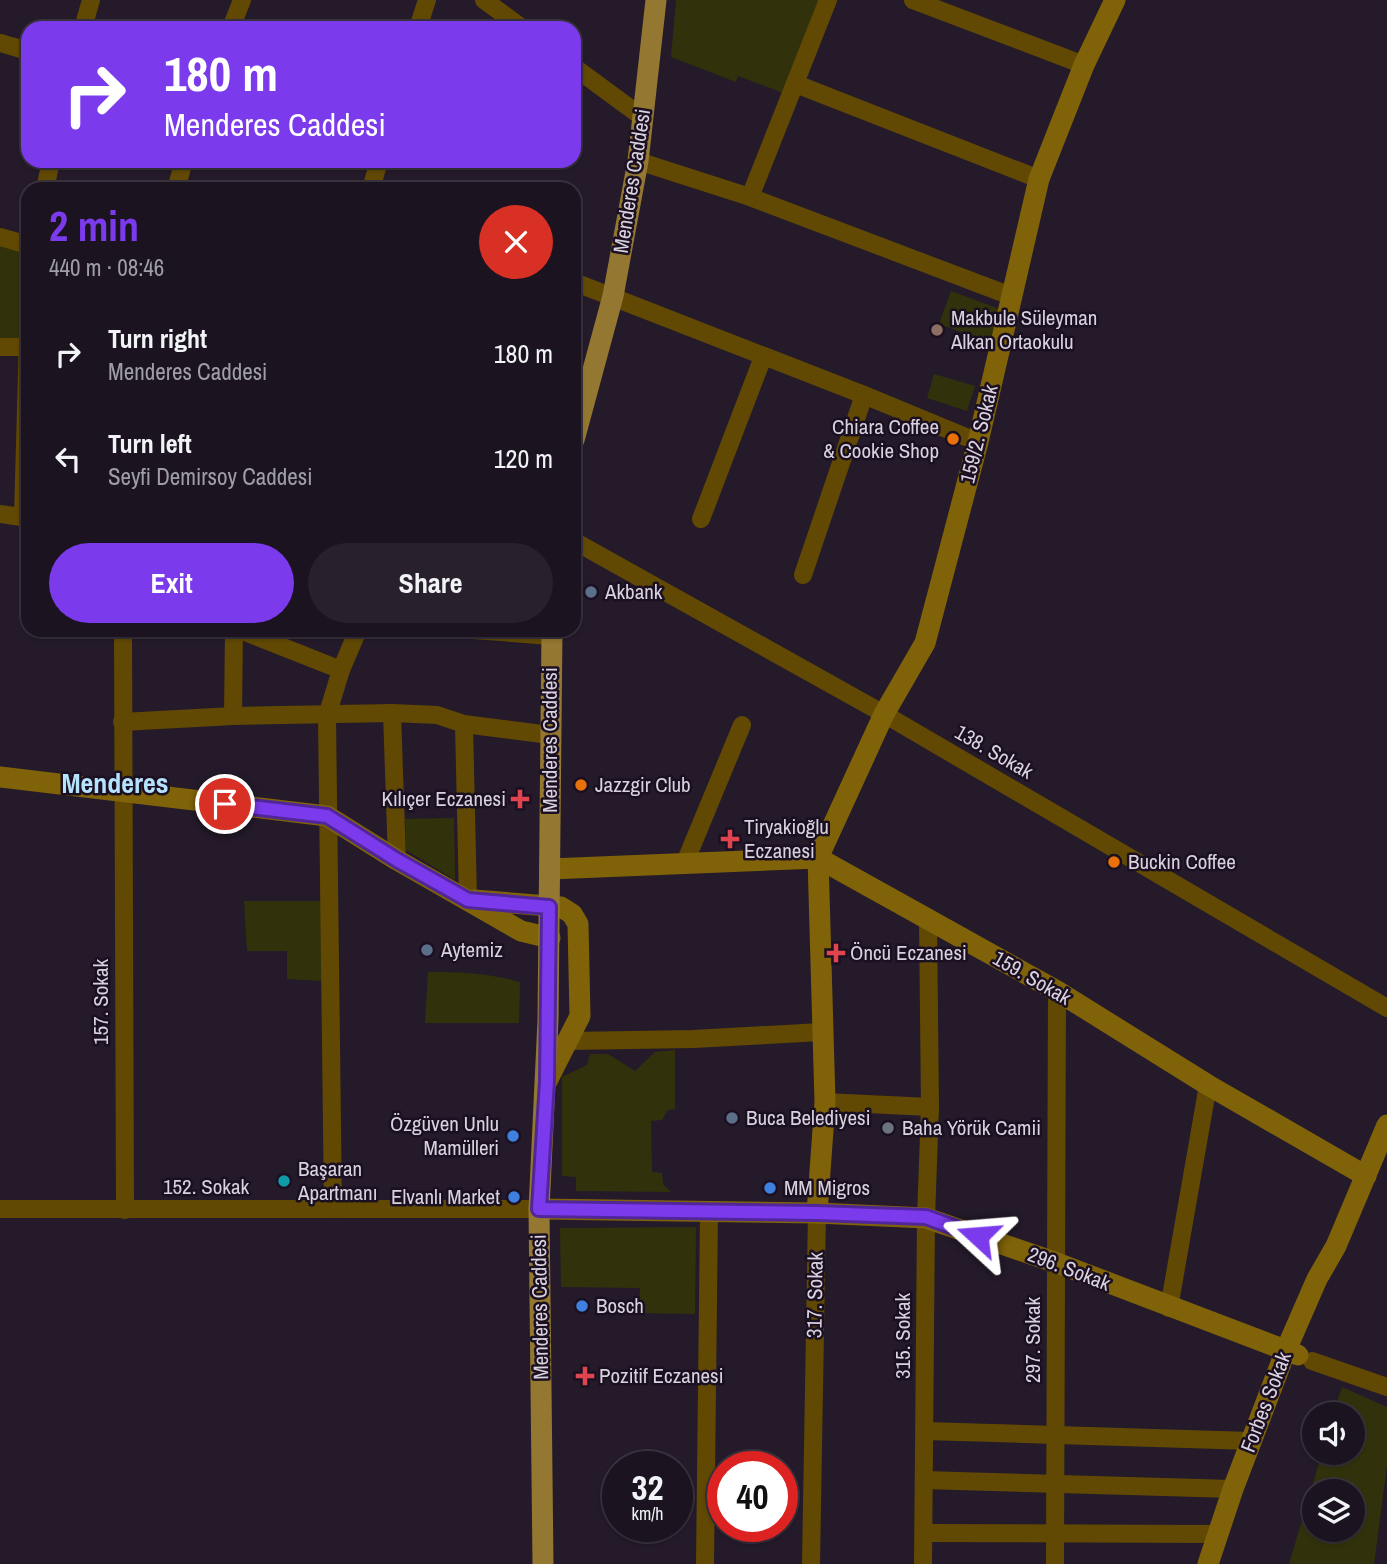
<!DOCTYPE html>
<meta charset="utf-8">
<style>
:root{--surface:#1b1420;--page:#28212d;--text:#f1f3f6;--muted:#a09ea5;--line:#39333e;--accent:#7c3aed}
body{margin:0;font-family:"Archivo Narrow",sans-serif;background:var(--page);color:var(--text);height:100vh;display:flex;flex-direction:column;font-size:26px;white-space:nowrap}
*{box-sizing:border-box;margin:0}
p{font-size:23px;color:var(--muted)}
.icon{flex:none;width:38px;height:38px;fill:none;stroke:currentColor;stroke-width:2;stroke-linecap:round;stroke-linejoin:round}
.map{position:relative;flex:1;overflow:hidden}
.details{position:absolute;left:21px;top:182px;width:560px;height:455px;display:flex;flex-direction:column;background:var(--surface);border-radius:21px;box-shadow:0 2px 5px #0004,0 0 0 2px var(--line)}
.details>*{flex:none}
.top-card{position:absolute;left:21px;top:21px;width:560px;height:147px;border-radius:21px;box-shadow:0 2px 5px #0004,0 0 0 2px var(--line);background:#7c3aed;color:#fff;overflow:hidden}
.controls{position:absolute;left:1302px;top:1402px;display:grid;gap:14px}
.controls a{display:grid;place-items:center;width:63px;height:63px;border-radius:50%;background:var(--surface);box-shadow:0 2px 5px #0004,0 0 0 2px var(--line);font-size:35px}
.speed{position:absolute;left:602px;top:1451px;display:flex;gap:14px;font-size:35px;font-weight:700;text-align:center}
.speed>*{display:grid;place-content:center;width:91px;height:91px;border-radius:50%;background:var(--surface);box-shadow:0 2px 5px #0004,0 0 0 2px var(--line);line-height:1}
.speed small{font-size:18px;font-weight:400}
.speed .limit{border:10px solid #d22;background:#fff;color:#111}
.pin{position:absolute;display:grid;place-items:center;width:60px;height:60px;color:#fff;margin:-30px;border:4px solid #fff;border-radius:50%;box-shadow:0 2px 7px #0007}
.me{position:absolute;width:77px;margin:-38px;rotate:289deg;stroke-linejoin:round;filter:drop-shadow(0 0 5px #0008)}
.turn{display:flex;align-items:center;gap:24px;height:147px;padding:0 28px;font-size:32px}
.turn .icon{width:91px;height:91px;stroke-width:2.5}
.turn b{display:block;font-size:49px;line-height:60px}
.round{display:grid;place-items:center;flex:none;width:74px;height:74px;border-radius:37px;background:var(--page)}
.overview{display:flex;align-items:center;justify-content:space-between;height:119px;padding:0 28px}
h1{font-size:42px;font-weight:700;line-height:52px;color:var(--accent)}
.cta{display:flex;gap:14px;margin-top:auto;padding:14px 28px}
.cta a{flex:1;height:80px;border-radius:42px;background:var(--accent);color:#fff;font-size:28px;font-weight:700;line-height:80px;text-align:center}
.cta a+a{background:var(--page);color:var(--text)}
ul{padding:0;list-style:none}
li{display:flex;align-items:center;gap:21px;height:105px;padding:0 28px}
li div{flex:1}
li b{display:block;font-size:26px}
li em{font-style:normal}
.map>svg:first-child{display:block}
</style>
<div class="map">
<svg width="1387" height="1564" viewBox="0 0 1387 1564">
<rect width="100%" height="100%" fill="#241a2a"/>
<!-- green -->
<g fill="#31320b" fill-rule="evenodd">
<polygon points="676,0 824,0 786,94 738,76 736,82 671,57"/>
<polygon points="0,243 28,251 28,340 0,340"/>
<polygon points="951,291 1002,310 991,343 939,324"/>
<polygon points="934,374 975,386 967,411 927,398"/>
<polygon points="454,818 455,880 406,850 405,819"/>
<polygon points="244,901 321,901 321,981 287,979 287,951 247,951"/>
<path d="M428,972C460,972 489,973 520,982L519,1023H425Z"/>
<polygon points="675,1050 675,1109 668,1110 662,1120 651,1121 652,1172 662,1173 663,1184 671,1192 576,1191 576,1177 562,1176 562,1077 587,1065 590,1054 608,1054 635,1071 655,1052"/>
<polygon points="696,1227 695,1314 639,1313 640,1288 561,1287 560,1228"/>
<path d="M1342,1387L1387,1407V1466L1374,1564H1289L1322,1453L1353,1452V1414H1333ZM1353,1491V1530H1314V1491Z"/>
</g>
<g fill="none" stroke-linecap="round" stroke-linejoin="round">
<!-- street -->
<g stroke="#614903" stroke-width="18">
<polyline points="484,0 522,28"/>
<polyline points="913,0 1084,65"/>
<polyline points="83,28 91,0"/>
<polyline points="231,28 242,0"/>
<polyline points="418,28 427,0"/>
<polyline points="0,43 28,51"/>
<polyline points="574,67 642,117"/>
<polyline points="796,84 1039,179"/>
<polyline points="638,161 750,197 1011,296"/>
<polyline points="45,189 51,161"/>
<polyline points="176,189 184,161"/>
<polyline points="371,189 379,161"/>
<polyline points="750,197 828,0"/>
<polyline points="0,237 28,245"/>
<polyline points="574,282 864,395 978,442"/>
<polyline points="0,347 28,347"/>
<polyline points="0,514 28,518"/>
<polyline points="23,517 28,336"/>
<polyline points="701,519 763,357"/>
<polyline points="574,541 884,714 1387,1008"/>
<polyline points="803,575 864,395"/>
<polyline points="123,630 125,1210"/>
<polyline points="240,630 341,670"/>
<polyline points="473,630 551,636"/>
<polyline points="392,713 397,860"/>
<polyline points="233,716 234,630"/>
<polyline points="122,722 233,716 392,713 437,715 464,724 550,735"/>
<polyline points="464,724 468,900"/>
<polyline points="684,865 742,725"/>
<polyline points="568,1041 693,1039 821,1032"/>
<polyline points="825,1102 930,1107"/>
<polyline points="0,1209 539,1209"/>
<polyline points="333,1209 327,716 341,670 358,630"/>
<polyline points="1169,1308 1208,1085"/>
<polyline points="1312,1361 1387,1387"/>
<polyline points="925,1431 1251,1441"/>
<polyline points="924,1480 1233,1489"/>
<polyline points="924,1533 1218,1534"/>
<polyline points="705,1564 709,1213"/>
<polyline points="811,1564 817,1213"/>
<polyline points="923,1564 926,1218 930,1107 928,919"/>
<polyline points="1055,1564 1057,991"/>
</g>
<!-- secondary -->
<g stroke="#806309" stroke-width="21">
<polyline points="0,777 327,816 397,860 521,931 550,938"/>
<polyline points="550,869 818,858 1057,991 1208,1085 1366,1176"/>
<polyline points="474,900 561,907 572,914 578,924 580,1016 547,1081"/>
<polyline points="539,1209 817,1213 926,1218 1057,1263 1298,1355"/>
<polyline points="817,1213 825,1102 818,858 884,714 925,643 978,442 1039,179 1084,65 1115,0"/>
<polyline points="1208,1564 1233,1489 1286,1350 1317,1279 1336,1246 1387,1125"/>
</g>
<!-- primary -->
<g stroke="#947730" stroke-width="21">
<polyline points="574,440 613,296 638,161 656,0"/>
<polyline points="543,1564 539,1209 548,1020 552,630"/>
</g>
</g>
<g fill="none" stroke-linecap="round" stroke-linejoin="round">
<!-- route casing -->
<g stroke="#51269a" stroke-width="18">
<polyline id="route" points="225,804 327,816 397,860 468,900 549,907 547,1081 539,1209 817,1213 926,1217 978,1236"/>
</g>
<!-- route -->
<use href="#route" stroke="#7c3aed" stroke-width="12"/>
</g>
<!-- markers -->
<circle fill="#8d6e63" stroke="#1b1021" stroke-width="2.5" cx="937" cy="330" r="7"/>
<g fill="#e8710a" stroke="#1b1021" stroke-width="2.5">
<circle cx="953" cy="439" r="7"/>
<circle cx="581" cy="785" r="7"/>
<circle cx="1114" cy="862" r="7"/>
</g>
<g fill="#5c6f8a" stroke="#1b1021" stroke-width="2.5">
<circle cx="591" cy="592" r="7"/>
<circle cx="427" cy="950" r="7"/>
<circle cx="732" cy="1118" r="7"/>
</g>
<g fill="#e0444e" stroke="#1b1021" stroke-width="2.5">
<path d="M516.5 788.5h7v7h7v7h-7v7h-7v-7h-7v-7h7z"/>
<path d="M726.5 828.5h7v7h7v7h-7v7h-7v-7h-7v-7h7z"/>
<path d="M832.5 942.5h7v7h7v7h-7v7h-7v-7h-7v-7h7z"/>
<path d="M581.5 1365.5h7v7h7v7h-7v7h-7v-7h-7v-7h7z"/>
</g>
<circle fill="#6b7280" stroke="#1b1021" stroke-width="2.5" cx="888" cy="1128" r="7"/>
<g fill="#3f7fe0" stroke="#1b1021" stroke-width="2.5">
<circle cx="513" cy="1136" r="7"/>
<circle cx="770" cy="1188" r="7"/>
<circle cx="514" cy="1197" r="7"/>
<circle cx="582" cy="1306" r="7"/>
</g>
<circle fill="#0f9aa8" stroke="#1b1021" stroke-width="2.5" cx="284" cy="1181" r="7"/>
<g text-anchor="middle" stroke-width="5" stroke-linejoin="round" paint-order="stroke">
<!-- street labels -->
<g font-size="21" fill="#d9d2de" stroke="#1b1021">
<text transform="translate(632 181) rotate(-81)" y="7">Menderes Caddesi</text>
<text transform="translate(979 434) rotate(-76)" y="7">159/2. Sokak</text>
<text transform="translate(550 740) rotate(-90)" y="7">Menderes Caddesi</text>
<text transform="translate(994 752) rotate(30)" y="7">138. Sokak</text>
<text transform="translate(1032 978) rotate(30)" y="7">159. Sokak</text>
<text transform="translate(101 1002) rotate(-90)" y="7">157. Sokak</text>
<text x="206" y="1194">152. Sokak</text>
<text transform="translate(1069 1269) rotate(21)" y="7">296. Sokak</text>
<text transform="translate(815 1295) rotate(-89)" y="7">317. Sokak</text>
<text transform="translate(540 1307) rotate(-91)" y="7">Menderes Caddesi</text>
<text transform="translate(903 1336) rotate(-90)" y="7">315. Sokak</text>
<text transform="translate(1033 1340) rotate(-90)" y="7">297. Sokak</text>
<text transform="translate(1266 1402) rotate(-69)" y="7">Forbes Sokak</text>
</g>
<!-- poi labels -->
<g font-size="21" fill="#d9d2de" stroke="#1b1021" text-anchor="start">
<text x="951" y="325">Makbule Süleyman<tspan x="951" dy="24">Alkan Ortaokulu</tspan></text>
<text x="939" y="434" text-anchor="end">Chiara Coffee<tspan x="939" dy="24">&amp; Cookie Shop</tspan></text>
<text x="605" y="599">Akbank</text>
<text x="595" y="792">Jazzgir Club</text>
<text x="506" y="806" text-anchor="end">Kılıçer Eczanesi</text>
<text x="744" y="834">Tiryakioğlu<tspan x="744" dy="24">Eczanesi</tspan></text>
<text x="1128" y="869">Buckin Coffee</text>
<text x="441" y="957">Aytemiz</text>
<text x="850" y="960">Öncü Eczanesi</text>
<text x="746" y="1125">Buca Belediyesi</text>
<text x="499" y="1131" text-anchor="end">Özgüven Unlu<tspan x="499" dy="24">Mamülleri</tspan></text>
<text x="902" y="1135">Baha Yörük Camii</text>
<text x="298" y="1176">Başaran<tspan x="298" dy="24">Apartmanı</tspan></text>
<text x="784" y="1195">MM Migros</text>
<text x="500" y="1204" text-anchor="end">Elvanlı Market</text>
<text x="596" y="1313">Bosch</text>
<text x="599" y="1383">Pozitif Eczanesi</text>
</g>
<!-- district labels -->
<g font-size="28" font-weight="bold" fill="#b5e2fd" stroke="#1b1021">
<text x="115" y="793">Menderes</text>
</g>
</g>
</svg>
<div class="controls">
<a><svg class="icon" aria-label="sound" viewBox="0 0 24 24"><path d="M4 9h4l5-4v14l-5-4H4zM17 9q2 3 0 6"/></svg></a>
<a><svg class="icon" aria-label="layers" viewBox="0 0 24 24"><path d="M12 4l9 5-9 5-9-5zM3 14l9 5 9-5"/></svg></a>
</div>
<div class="speed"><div>32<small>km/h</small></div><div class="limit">40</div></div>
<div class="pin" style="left:225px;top:804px;background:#d93025"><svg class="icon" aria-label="arrive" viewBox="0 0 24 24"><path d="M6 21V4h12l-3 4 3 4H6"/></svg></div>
<svg class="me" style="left:978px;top:1236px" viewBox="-20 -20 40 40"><path d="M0-17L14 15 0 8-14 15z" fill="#7c3aed" stroke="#fff" stroke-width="4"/></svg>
<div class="top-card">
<div class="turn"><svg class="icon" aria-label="right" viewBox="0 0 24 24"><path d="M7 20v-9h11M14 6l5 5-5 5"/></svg><div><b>180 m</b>Menderes Caddesi</div></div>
</div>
<section class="details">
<div class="overview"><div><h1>2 min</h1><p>440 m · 08:46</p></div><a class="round" style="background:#d93025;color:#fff"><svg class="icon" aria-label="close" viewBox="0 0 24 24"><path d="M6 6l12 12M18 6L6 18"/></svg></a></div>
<ul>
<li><svg class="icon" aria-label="right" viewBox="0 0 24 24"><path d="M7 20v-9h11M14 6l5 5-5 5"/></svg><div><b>Turn right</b><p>Menderes Caddesi</p></div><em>180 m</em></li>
<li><svg class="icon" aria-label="left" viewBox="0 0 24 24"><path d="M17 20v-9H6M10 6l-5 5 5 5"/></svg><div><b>Turn left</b><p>Seyfi Demirsoy Caddesi</p></div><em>120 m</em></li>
</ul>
<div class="cta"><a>Exit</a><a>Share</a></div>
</section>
</div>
